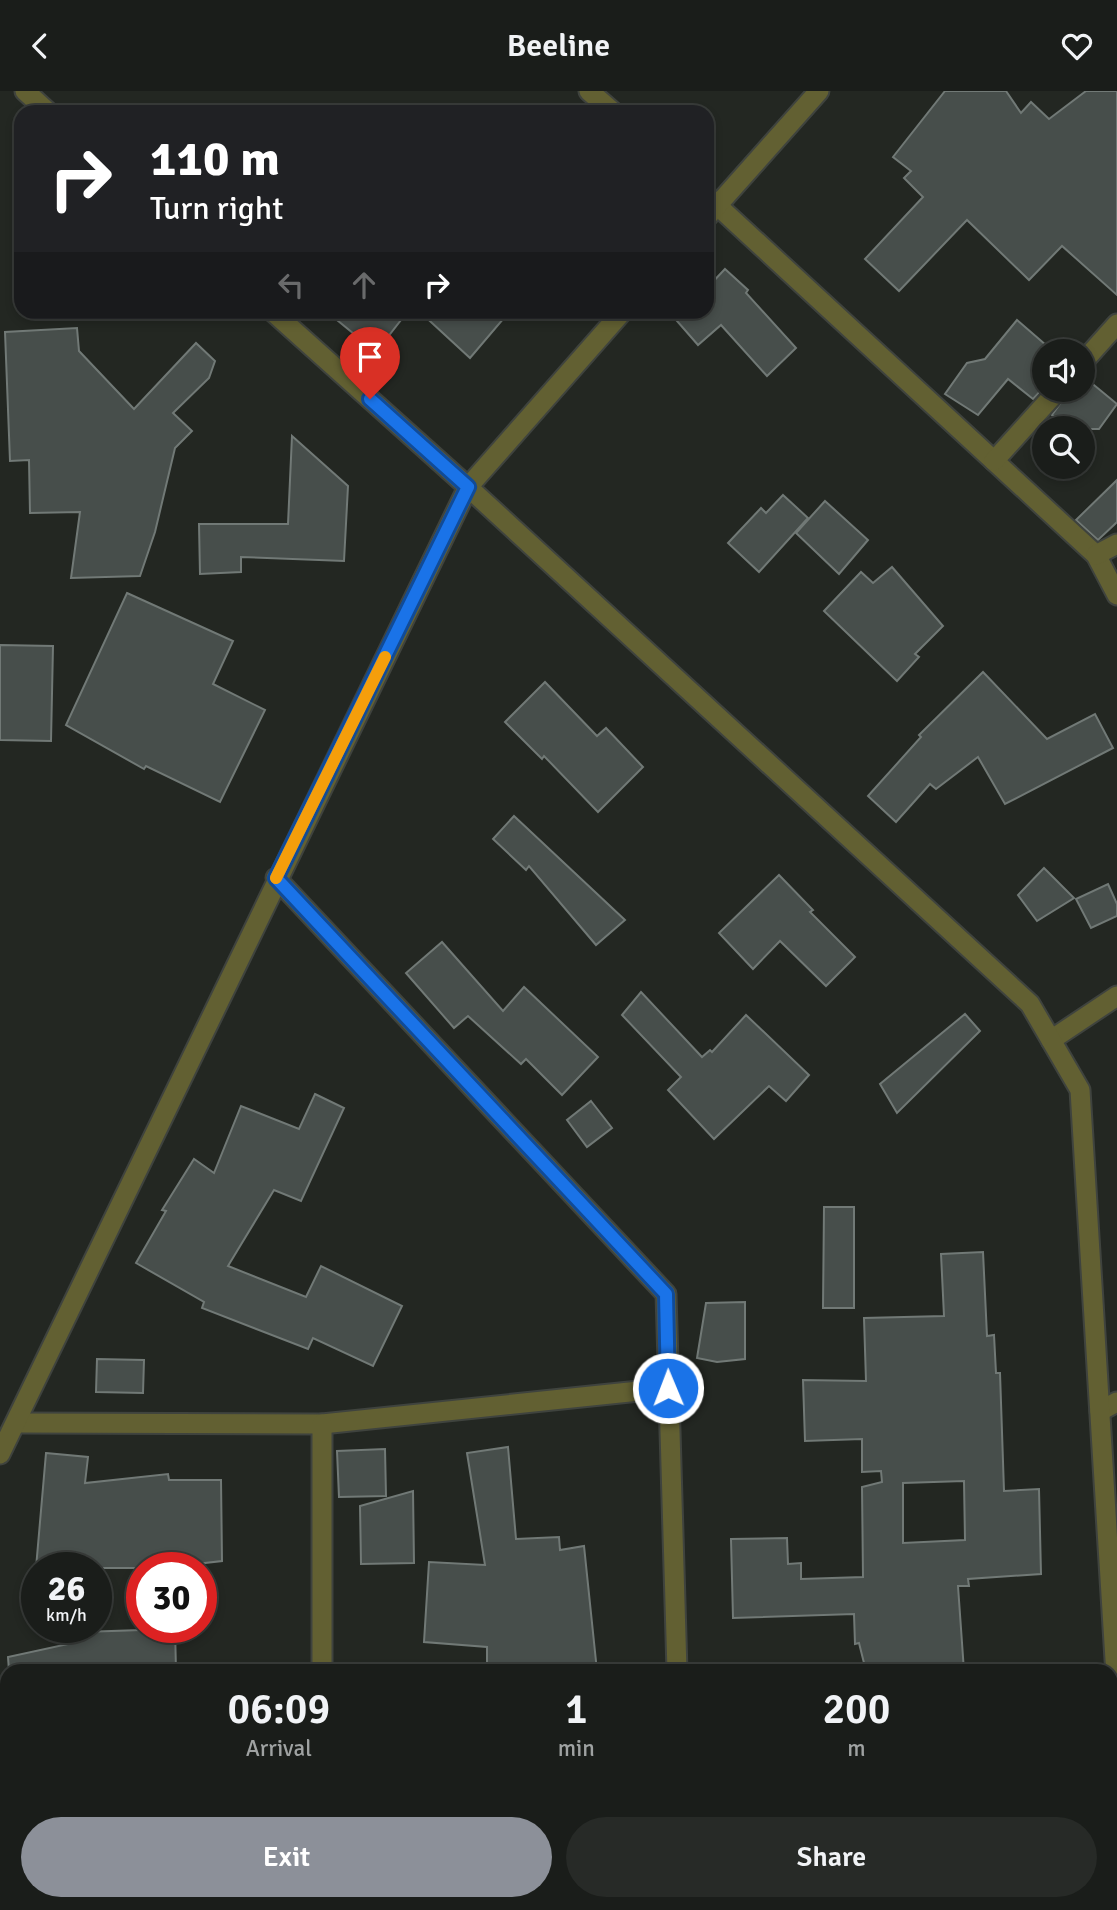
<!DOCTYPE html>
<style>
:root{--surface:#1a1d1a;--page:#272a27;--text:#f1f3f6;--muted:#9fa2a2;--line:#383b39;--accent:#8c9099}
body{margin:0;font-family:Signika,sans-serif;background:var(--page);color:var(--text);height:100vh;display:flex;flex-direction:column;font-size:26px;white-space:nowrap}
*{box-sizing:border-box;margin:0}
p{font-size:23px;color:var(--muted)}
.icon{flex:none;width:38px;height:38px;fill:none;stroke:currentColor;stroke-width:2;stroke-linecap:round;stroke-linejoin:round}
.map{position:relative;flex:1;overflow:hidden}
.sheet{position:absolute;left:0px;top:1573px;width:1118px;height:247px;display:flex;flex-direction:column;background:var(--surface);border-radius:21px 21px 0 0;box-shadow:0 4px 10px #0003,0 0 0 2px var(--line)}
.sheet>*{flex:none}
.top-card{position:absolute;left:14px;top:14px;width:700px;height:214px;border-radius:21px;box-shadow:0 4px 10px #0003,0 0 0 2px var(--line);background:#202124;color:#fff;overflow:hidden}
.fabs{position:absolute;left:1032px;top:248px;display:grid;gap:14px}
.fabs a{display:grid;place-items:center;width:63px;height:63px;border-radius:50%;background:var(--surface);box-shadow:0 4px 10px #0003,0 0 0 2px var(--line);font-size:35px}
.speed{position:absolute;left:21px;top:1461px;display:flex;gap:14px;font-size:35px;font-weight:700;text-align:center}
.speed>*{display:grid;place-content:center;width:91px;height:91px;border-radius:50%;background:var(--surface);box-shadow:0 4px 10px #0003,0 0 0 2px var(--line);line-height:1}
.speed small{font-size:18px;font-weight:400}
.speed .limit{border:10px solid #d22;background:#fff;color:#111}
.pin{position:absolute;display:grid;place-items:center;width:60px;height:60px;color:#fff;margin:-72px -30px;border-radius:50% 50% 50% 0;rotate:-45deg;box-shadow:0 0 7px #0007}
.pin .icon{rotate:45deg}
.me{position:absolute;width:77px;margin:-38px;rotate:359deg;stroke-linejoin:round;filter:drop-shadow(0 0 5px #0008)}
.turn{display:flex;align-items:center;gap:24px;height:147px;padding:0 21px;font-size:32px}
.turn .icon{width:91px;height:91px;stroke-width:2.5}
.turn b{display:block;font-size:49px;line-height:60px}
.lanes{display:flex;align-items:center;height:66px;padding:0 21px;background:#0003;justify-content:center;gap:35px;direction:ltr}
.lanes .off{opacity:.35}
.eta{display:flex;justify-content:space-evenly;align-items:center;height:119px;text-align:center}
.eta b{font-size:42px;font-weight:600;line-height:49px}
.action{display:flex;gap:14px;margin-top:auto;padding:14px 21px}
.action a{flex:1;height:80px;border-radius:42px;background:var(--accent);color:#fff;font-size:28px;font-weight:600;line-height:80px;text-align:center}
.action a+a{background:var(--page);color:var(--text)}
header{display:flex;justify-content:space-between;align-items:center;height:91px;padding:0 21px;background:var(--surface);font-size:32px;font-weight:600}
.map>svg:first-child{display:block}
</style>
<header><svg class="icon" aria-label="back" viewBox="0 0 24 24"><path d="M15 5l-7 7 7 7"/></svg>Beeline<svg class="icon" aria-label="heart" viewBox="0 0 24 24"><path d="M12 20l-8-8c-3-5 5-10 8-4 3-6 11-1 8 4z"/></svg></header>
<div class="map">
<svg width="1117" height="1819" viewBox="0 0 1117 1819">
<rect width="100%" height="100%" fill="#232722"/>
<!-- building -->
<g fill="#474e4b" stroke="#717976" stroke-width="2" fill-rule="evenodd">
<polygon points="945,0 1006,0 1021,22 1031,11 1049,28 1086,0 1117,0 1117,204 1062,155 1029,189 967,129 899,200 865,168 923,106 904,87 911,80 893,66"/>
<polygon points="725,178 748,199 746,202 796,257 767,285 721,234 698,254 677,230 686,220 707,220 707,197"/>
<polygon points="326,220 408,220 376,261"/>
<polygon points="419,220 510,220 470,267"/>
<polygon points="1017,229 1054,261 1045,261 1045,295 1033,308 1008,288 978,324 945,303 967,272 985,268"/>
<polygon points="77,237 79,260 134,318 196,252 215,270 209,287 173,322 192,340 175,357 155,441 140,485 71,487 80,421 30,422 29,369 10,370 5,241"/>
<polygon points="1083,285 1117,313 1099,338 1069,338 1052,324 1070,299 1083,299"/>
<polygon points="292,345 348,395 344,470 241,466 241,481 200,483 199,433 288,433"/>
<polygon points="1117,389 1117,431 1098,449 1076,429"/>
<polygon points="783,404 808,427 759,481 728,452 761,417 766,422"/>
<polygon points="825,410 868,449 839,483 796,442"/>
<polygon points="892,476 943,535 915,563 919,566 897,590 824,520 861,481 873,492"/>
<polygon points="127,502 233,550 213,593 265,619 220,711 146,675 144,678 66,634"/>
<polygon points="0,554 53,555 51,650 0,649"/>
<polygon points="983,581 1047,648 1095,623 1113,657 1005,713 978,666 936,698 930,693 896,731 868,705 921,646 919,644"/>
<polygon points="545,591 597,645 606,637 643,676 598,721 544,665 542,668 505,631"/>
<polygon points="514,725 625,829 596,854 529,775 526,779 493,748"/>
<polygon points="1044,777 1074,807 1037,830 1018,804"/>
<polygon points="779,784 813,819 810,821 855,866 826,895 780,850 753,878 719,842"/>
<polygon points="1108,793 1117,813 1117,825 1091,837 1076,808"/>
<polygon points="442,851 503,920 524,896 598,966 562,1004 526,968 521,973 468,925 454,937 406,882"/>
<polygon points="641,901 702,966 710,959 712,961 746,924 809,984 786,1010 769,995 714,1048 668,999 681,986 622,924"/>
<polygon points="965,923 980,940 897,1022 880,993"/>
<polygon points="315,1003 344,1017 301,1110 274,1099 228,1175 306,1206 321,1175 402,1215 373,1275 313,1247 308,1258 202,1217 204,1211 136,1172 166,1120 162,1119 194,1068 214,1082 241,1015 299,1038"/>
<polygon points="591,1010 612,1037 587,1056 567,1029"/>
<polygon points="824,1116 854,1116 854,1217 823,1217"/>
<path d="M983,1161L987,1245L994,1244L996,1282H1000L1004,1400L1039,1398L1041,1483L968,1488L969,1495H958L964,1580H866L859,1552L855,1553L854,1523L733,1527L731,1448L787,1447L788,1473L801,1472V1488L863,1486L862,1396L882,1391L881,1380L862,1381V1348L805,1350L803,1289L866,1290L864,1227L944,1225L941,1163ZM964,1390L965,1449L903,1452V1392Z"/>
<polygon points="745,1211 745,1268 717,1271 697,1267 706,1212"/>
<polygon points="97,1268 144,1269 143,1302 96,1301"/>
<polygon points="508,1356 516,1448 559,1446 560,1459 584,1455 597,1580 487,1580 487,1556 424,1551 429,1471 485,1474 467,1362"/>
<polygon points="385,1358 386,1405 339,1406 337,1360"/>
<polygon points="46,1362 88,1366 85,1392 168,1383 169,1389 221,1389 222,1470 135,1480 135,1477 36,1477"/>
<polygon points="413,1400 414,1472 361,1473 360,1415"/>
<polygon points="141,1536 175,1536 176,1580 9,1580 8,1566 82,1550 82,1541 141,1539"/>
</g>
<g fill="none" stroke-linecap="round" stroke-linejoin="round">
<!-- minor casing -->
<g stroke="#3f433e" stroke-width="23">
<g id="minor">
<polyline points="589,0 613,21"/>
<polyline points="707,105 1096,464 1117,504"/>
<polyline points="707,126 819,0"/>
<polyline points="1083,271 1117,233"/>
<polyline points="994,370 1058,299"/>
<polyline points="1096,464 1117,453"/>
<polyline points="276,787 666,1203 677,1580"/>
<polyline points="1051,949 1117,905"/>
<polyline points="1100,1320 1117,1311"/>
<polyline points="18,1332 322,1333 668,1297"/>
<polyline points="322,1333 322,1580"/>
<polyline points="0,1363 468,396 623,220"/>
<polyline points="323,1813 323,1819"/>
<polyline points="684,1813 684,1819"/>
</g>
</g>
<!-- tertiary casing -->
<g stroke="#3f433e" stroke-width="23">
<g id="tertiary">
<polyline points="25,0 48,21"/>
<polyline points="272,220 468,396 1030,913 1080,999 1117,1601"/>
</g>
</g>
<!-- minor -->
<use href="#minor" stroke="#626032" stroke-width="19"/>
<!-- tertiary -->
<use href="#tertiary" stroke="#626032" stroke-width="19"/>
</g>
<g fill="none" stroke-linecap="round" stroke-linejoin="round">
<!-- route casing -->
<g stroke="#114b97" stroke-width="18">
<polyline id="route" points="370,308 468,396 276,787 666,1203 668,1297"/>
</g>
<!-- route -->
<use href="#route" stroke="#1a73e8" stroke-width="12"/>
<!-- slow -->
<polyline stroke="#f59e0b" stroke-width="12" points="276,787 385,566"/>
</g>
</svg>
<div class="fabs">
<a><svg class="icon" aria-label="sound" viewBox="0 0 24 24"><path d="M4 9h4l5-4v14l-5-4H4zM17 9q2 3 0 6"/></svg></a>
<a><svg class="icon" aria-label="search" viewBox="0 0 24 24"><circle cx="10" cy="10" r="6"/><path d="M15 15l6 6"/></svg></a>
</div>
<div class="speed"><div>26<small>km/h</small></div><div class="limit">30</div></div>
<div class="pin" style="left:370px;top:308px;background:#d93025"><svg class="icon" aria-label="arrive" viewBox="0 0 24 24"><path d="M6 21V4h12l-3 4 3 4H6"/></svg></div>
<svg class="me" style="left:668px;top:1297px" viewBox="-20 -20 40 40"><circle r="17" fill="#1a73e8" stroke="#fff" stroke-width="3"/><path d="M0-11L8 9 0 5-8 9z" fill="#fff"/></svg>
<div class="top-card">
<div class="turn"><svg class="icon" aria-label="right" viewBox="0 0 24 24"><path d="M7 20v-9h11M14 6l5 5-5 5"/></svg><div><b>110 m</b>Turn right</div></div>
<div class="lanes"><svg class="icon off" aria-label="left" viewBox="0 0 24 24"><path d="M17 20v-9H6M10 6l-5 5 5 5"/></svg><svg class="icon off" aria-label="ahead" viewBox="0 0 24 24"><path d="M12 20V5M6 11l6-6 6 6"/></svg><svg class="icon" aria-label="right" viewBox="0 0 24 24"><path d="M7 20v-9h11M14 6l5 5-5 5"/></svg></div>
</div>
<section class="sheet">
<div class="eta">
<div><b>06:09</b><p>Arrival</p></div>
<div><b>1</b><p>min</p></div>
<div><b>200</b><p>m</p></div>
</div>
<div class="action"><a>Exit</a><a>Share</a></div>
</section>
</div>
